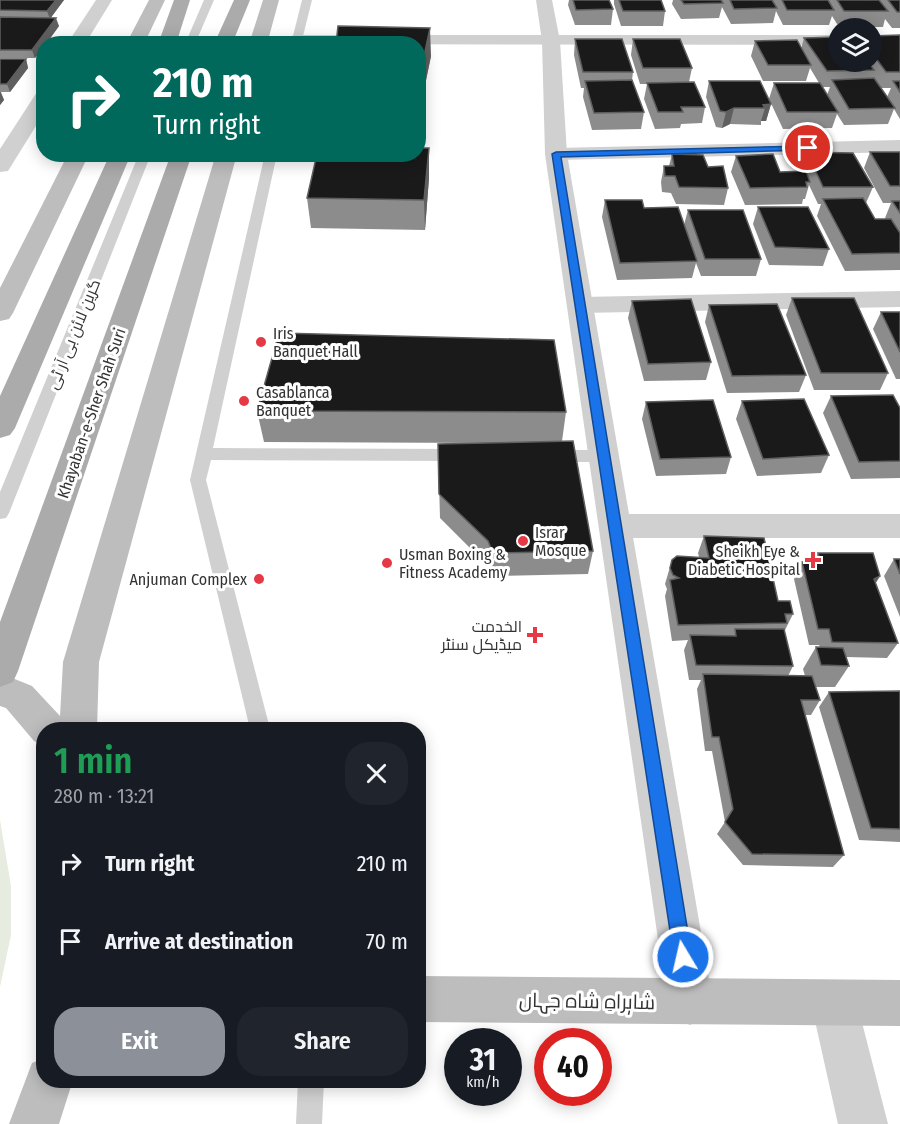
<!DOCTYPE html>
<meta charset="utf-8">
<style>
:root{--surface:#171b24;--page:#20242c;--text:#f1f3f6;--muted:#9ea1a6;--accent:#8c9099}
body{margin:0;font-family:"Fira Sans Condensed",Cairo,sans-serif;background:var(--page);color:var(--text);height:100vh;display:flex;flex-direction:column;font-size:22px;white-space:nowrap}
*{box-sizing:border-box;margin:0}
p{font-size:20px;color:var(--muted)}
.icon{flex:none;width:33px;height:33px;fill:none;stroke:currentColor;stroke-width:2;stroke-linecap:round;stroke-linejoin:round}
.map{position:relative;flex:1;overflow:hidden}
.side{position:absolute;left:36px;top:722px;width:390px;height:366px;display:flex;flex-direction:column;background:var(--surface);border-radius:24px;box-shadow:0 3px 15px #0003}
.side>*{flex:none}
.top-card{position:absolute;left:36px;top:36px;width:390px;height:126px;border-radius:24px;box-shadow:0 3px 15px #0003;background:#00695c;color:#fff;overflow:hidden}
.fabs{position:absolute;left:828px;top:18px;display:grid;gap:12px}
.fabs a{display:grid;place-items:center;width:54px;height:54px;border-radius:50%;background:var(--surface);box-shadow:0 3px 15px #0003;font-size:30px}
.speed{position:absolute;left:444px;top:1028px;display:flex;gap:12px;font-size:30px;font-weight:700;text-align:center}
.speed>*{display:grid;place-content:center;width:78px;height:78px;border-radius:50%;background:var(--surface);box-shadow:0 3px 15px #0003;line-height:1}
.speed small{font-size:15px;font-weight:400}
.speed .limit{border:9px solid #d22;background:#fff;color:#111}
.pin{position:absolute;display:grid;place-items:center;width:51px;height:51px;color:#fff;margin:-26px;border:3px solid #fff;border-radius:50%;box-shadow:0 2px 6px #0007}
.me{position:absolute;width:66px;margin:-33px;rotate:351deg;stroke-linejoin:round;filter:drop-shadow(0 0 4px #0008)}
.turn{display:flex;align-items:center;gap:21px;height:126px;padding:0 18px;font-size:27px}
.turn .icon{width:78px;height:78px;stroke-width:2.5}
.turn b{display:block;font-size:42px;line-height:51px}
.round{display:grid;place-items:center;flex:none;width:63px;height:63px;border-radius:24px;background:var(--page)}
.summary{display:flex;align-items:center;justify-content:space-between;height:102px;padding:0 18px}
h1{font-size:36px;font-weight:600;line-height:45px;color:#1e9e55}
.action{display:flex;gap:12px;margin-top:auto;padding:12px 18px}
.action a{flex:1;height:69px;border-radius:24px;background:var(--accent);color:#fff;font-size:24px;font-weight:600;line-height:69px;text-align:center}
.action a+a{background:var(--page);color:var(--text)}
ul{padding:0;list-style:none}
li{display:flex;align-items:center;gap:18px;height:78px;padding:0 18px}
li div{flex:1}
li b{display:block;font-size:22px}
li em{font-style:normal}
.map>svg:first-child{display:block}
</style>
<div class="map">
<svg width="900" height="1124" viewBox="0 0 900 1124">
<rect width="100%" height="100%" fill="#fff"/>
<!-- green -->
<polygon fill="#e6ecdf" points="0,820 11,886 11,935 0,987"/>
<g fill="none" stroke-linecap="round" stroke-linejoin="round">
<!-- service -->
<g fill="#d0d0d0" fill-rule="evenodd">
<polygon points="204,0 214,0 195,44 185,44"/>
<polygon points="302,0 312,0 301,44 291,44"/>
<polygon points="139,154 151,154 9,513 6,518 0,519 0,492"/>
<polygon points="265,154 277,154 213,448 462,449 468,451 470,455 468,459 462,461 211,460 206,480 270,729 250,729 190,480"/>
<polygon points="553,450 605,450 611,452 613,456 611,460 605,462 553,462 547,460 545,456 547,452"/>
<polygon points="298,1080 324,1080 322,1124 296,1124"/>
</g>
<!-- minor -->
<g fill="#d0d0d0" fill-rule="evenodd">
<polygon points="96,0 112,0 85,44 67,44"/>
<polygon points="297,35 838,35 838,45 290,44 288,40 291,36"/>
<polygon points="44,90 44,113 8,171 0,172 0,149 37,92"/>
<polygon points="900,140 900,152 556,160 548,159 545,154 548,149 556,148"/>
<polygon points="900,291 900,307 580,313 571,311 567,305 571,299 580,297"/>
<polygon points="615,514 900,514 900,538 615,538 604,535 599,526 604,517"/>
<polygon points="834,980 850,987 857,1003 888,1124 838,1124 811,1003 818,987"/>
</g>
<!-- tertiary -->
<polygon fill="#d0d0d0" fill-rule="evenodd" points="536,0 552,0 560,41 567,154 713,1002 706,1018 690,1025 674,1018 667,1002 545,154 542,41"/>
<!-- secondary -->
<g fill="#bdbdbd" fill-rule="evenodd">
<polygon points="149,0 165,0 144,44 126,44"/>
<polygon points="263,0 279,0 267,44 249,44"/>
<polygon points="68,154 89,154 13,313 9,319 0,321 0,288"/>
<polygon points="216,154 237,154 99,662 97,729 44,729 44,745 34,741 6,708 0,706 0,673 32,686 60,716 63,662"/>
<polygon points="418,976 900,980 900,1026 418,1022"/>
<polygon points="44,1058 44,1080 73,1080 59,1124 9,1124 32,1063"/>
</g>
<!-- primary -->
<g fill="#ababab" fill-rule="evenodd">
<polygon points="174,0 190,0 176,44 158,44"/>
<polygon points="234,0 250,0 232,44 214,44"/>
<polygon points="110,154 131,154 15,428 10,435 0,438 0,396"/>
<polygon points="171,154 192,154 18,671 13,682 0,687 0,622"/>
</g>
</g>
<!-- wall -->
<g fill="#8c8c8c" fill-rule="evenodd">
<polygon points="0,0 64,0 50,18 59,26 46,44 44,44 35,58 0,58"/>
<polygon points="569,0 609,0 613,9 611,25 575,25 568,5"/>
<polygon points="614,0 661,0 665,11 663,26 621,26 614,4"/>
<polygon points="673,0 900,0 900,28 892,28 885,19 883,27 839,27 832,16 829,25 783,25 776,11 773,23 731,24 722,7 719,18 681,19 672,4"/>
<path d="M900,35V119L894,109L888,124L844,125L837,114L832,128L783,129L769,99L774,83H819L810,68L806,81H763L751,56L755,41L801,49L804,38L838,62H872V36ZM823,87H830L827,95ZM881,88H891L887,97Z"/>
<polygon points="575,39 633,72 632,80 644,112 641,129 592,130 583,97 584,88 581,88 574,55"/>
<polygon points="633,39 692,68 689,82 705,107 702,123 681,124 680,128 655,129 644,99 647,84 640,84 631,55"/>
<polygon points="418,44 431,56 425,85 425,92 419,128 418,128"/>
<polygon points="0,59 26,59 28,68 10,92 1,92 4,100 0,105"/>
<polygon points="709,81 771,104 766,121 761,121 761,125 730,124 722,128 716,127 706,97"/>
<polygon points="807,152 873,187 866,203 875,219 886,219 885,218 891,203 883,203 864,168 870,152 900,152 900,270 845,271 817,216 821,204 818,204 809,185 805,199 803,199 802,204 745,205 731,172 736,156 780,172 803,171 802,168"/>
<polygon points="672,154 708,167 728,188 724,205 676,204 671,193 662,192 661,182 664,166 669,166"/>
<polygon points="429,178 425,230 311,228 307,198"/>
<polygon points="605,200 644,208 684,225 688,210 761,259 756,276 701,276 696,263 692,278 617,280 602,217"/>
<polygon points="758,207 829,249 823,266 769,265 753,224"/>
<polygon points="792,298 888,373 880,390 814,390 786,315"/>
<polygon points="632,301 711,362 706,380 644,381 628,318"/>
<polygon points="709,305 806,375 799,392 727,393 705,322"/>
<polygon points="881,312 900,312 900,379 896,379 873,329"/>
<polygon points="831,396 900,408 900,478 851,479 823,413"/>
<polygon points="742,401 829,455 821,473 757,476 736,419"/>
<polygon points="646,402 731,457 726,474 656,476 642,419"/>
<polygon points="257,411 566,412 562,441 593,551 588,574 491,576 487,565 440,518 438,444 483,443 264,442"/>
<polygon points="704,536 793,614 785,630 784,630 793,666 788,676 805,676 803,669 816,647 820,647 819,645 809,645 794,579 802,562 813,562 818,553 880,576 875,584 898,643 887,658 846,657 849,666 835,687 815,687 820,700 811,715 805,715 844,855 833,867 743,865 717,834 725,822 712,751 705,751 697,689 701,680 689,680 684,650 688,640 672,641 665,596 667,589 665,584 672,560 699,557 698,553"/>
<polygon points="894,559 900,559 900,617 884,576"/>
<polygon points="900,691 900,842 859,840 819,707 829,692"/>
</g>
<!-- shaded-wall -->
<g fill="#5f5f5f">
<polygon points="56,0 64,0 50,19 47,11"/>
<polygon points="56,18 59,26 46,44 44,44 44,47 35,58 32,50"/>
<polygon points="430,28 431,56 425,85 425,92 419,128 418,99 424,69 423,61"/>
<polygon points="26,59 28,68 10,92 7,84"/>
<polygon points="0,91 4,100 0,105"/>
<polygon points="771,104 766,121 761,121 765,108 763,105"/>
<polygon points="734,108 730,124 722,128 726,112"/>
<polygon points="429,148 429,178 425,230 424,200"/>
<polygon points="880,576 870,592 874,579"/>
</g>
<!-- building -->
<g fill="#1a1a1a" stroke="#5f5f5f" stroke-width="1.5">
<polygon points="0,0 56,0 47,11 0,10"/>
<polygon points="573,0 609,0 613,9 576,10"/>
<polygon points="619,0 661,0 665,11 623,11"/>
<polygon points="681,0 721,0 723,3 684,4"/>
<polygon points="730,0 772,0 777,8 734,9"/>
<polygon points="782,0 828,0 834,10 787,10"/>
<polygon points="837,0 879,0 888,11 844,11"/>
<polygon points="888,0 900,0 900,12 897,12"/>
<polygon points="0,17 56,18 32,50 0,50"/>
<polygon points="338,26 430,28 423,61 418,61 418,44 336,44"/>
<polygon points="900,35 900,72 886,72 872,53 872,36"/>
<polygon points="838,37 838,62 868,62 874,70 827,71 804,38"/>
<polygon points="575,39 622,39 633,72 583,72"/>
<polygon points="633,39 680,39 692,68 643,68"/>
<polygon points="797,40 811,65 768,65 755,41"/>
<polygon points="0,59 26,59 7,84 0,84"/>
<polygon points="418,63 425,63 418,99"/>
<polygon points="874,78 895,108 849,109 832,80"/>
<polygon points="632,80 644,112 594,113 585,81"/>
<polygon points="709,81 760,81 771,104 763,105 765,108 734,108 726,112 720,111"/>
<polygon points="893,81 900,81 900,92"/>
<polygon points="694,82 705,107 681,107 683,112 658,112 647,83"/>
<polygon points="774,83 820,83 838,112 787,112"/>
<polygon points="418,148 429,148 424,200 307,198 317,154 418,154"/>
<polygon points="807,152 853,153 873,187 823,187"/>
<polygon points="870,152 900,152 900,186 890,186"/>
<polygon points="672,154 703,155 708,167 723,166 728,188 679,187 675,176 665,176 664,166 674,166"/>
<polygon points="773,154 780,172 806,171 810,182 806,182 807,187 750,188 736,156"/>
<polygon points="863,198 875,219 891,219 900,233 900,253 852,254 823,199"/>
<polygon points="605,200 642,200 644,208 678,207 697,261 620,263"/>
<polygon points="892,201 900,201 900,213"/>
<polygon points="758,207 808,207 829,249 775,247"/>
<polygon points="688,210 743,210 761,259 705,259"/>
<polygon points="792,298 854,298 888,373 821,373"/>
<polygon points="691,299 711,362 648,364 632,301"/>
<polygon points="777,304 806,375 732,376 709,305"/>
<polygon points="881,312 900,312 900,352"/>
<polygon points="279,333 554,340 566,412 257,411"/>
<polygon points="893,395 900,408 900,461 859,462 831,396"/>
<polygon points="804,399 829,455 763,459 742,401"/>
<polygon points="713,400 731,457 660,459 646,402"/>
<polygon points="573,441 593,551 493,553 488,541 439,494 438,444"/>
<polygon points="704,536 764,538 778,601 790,601 793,614 785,614 787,623 678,625 670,580 679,578 673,575 670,568 672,560 677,556 709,558"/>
<polygon points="818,553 873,553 880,576 874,579 898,643 832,642 829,629 818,629 802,562 821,562"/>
<polygon points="894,559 900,559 900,574"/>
<polygon points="735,629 784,629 793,666 696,665 690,635 736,636"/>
<polygon points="816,647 843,648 849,666 821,665"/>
<polygon points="703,674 812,676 820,700 801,700 844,855 752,854 725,822 733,809 719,737 712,737"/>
<polygon points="900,691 900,829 871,828 829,692"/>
</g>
<!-- route -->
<polygon fill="#1a73e8" stroke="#114b97" stroke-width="1.5" points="808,146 813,148 811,150 561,157 692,957 689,964 683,966 676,964 674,957 552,154 556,152"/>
<!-- markers -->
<g fill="#e63946" stroke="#fff" stroke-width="2">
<circle cx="261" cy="342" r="6"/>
<circle cx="244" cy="401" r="6"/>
<circle cx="523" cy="541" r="6"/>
<path d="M810 551h6v6h6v6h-6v6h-6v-6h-6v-6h6z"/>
<circle cx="387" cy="563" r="6"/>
<circle cx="259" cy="579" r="6"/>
<path d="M532 626h6v6h6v6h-6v6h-6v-6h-6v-6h6z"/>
</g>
<g text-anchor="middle" stroke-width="6" stroke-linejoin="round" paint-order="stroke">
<!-- poi labels -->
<g font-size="16" fill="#333" stroke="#fff" text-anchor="start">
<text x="273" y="339">Iris<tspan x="273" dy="18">Banquet Hall</tspan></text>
<text x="256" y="398">Casablanca<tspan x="256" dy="18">Banquet</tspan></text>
<text x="535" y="538">Israr<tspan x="535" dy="18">Mosque</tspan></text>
<text x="800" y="557" text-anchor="end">Sheikh Eye &amp;<tspan x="800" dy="18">Diabetic Hospital</tspan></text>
<text x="399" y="560">Usman Boxing &amp;<tspan x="399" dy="18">Fitness Academy</tspan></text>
<text x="247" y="585" text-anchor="end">Anjuman Complex</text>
<text x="522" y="632" text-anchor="end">الخدمت<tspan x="522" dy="18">میڈیکل سنٹر</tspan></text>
</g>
<!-- street labels -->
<g font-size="16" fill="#333" stroke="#fff">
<text transform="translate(73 334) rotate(-68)" y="6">گرین لائن بی آر ٹی</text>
<text transform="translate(91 413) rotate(-71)" y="6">Khayaban-e-Sher Shah Suri</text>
</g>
<!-- near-street labels -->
<g font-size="20" fill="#333" stroke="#fff">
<text transform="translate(587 1001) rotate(1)" y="7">شاہراہِ شاہ جہاں</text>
</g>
</g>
</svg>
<div class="fabs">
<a><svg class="icon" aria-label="layers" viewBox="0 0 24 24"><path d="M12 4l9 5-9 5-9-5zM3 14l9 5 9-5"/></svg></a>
</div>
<div class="speed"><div>31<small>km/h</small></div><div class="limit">40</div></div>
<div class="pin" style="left:808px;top:148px;background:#d93025"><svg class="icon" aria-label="arrive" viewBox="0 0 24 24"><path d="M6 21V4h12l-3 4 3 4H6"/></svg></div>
<svg class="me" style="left:683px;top:957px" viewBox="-20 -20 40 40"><circle r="17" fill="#1a73e8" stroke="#fff" stroke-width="3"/><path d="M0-11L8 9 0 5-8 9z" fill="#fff"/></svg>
<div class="top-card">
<div class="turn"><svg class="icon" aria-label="right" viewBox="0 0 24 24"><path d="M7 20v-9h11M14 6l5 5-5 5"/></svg><div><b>210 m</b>Turn right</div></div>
</div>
<section class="side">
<div class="summary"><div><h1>1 min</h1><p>280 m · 13:21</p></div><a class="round"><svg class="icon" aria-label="close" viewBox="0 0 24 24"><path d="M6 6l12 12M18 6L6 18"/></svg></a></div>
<ul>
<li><svg class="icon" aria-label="right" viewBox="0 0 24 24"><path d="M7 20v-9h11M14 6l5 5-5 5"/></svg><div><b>Turn right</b></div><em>210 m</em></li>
<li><svg class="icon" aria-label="arrive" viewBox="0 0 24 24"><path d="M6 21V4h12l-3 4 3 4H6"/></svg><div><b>Arrive at destination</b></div><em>70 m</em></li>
</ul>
<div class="action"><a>Exit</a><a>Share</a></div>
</section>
</div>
